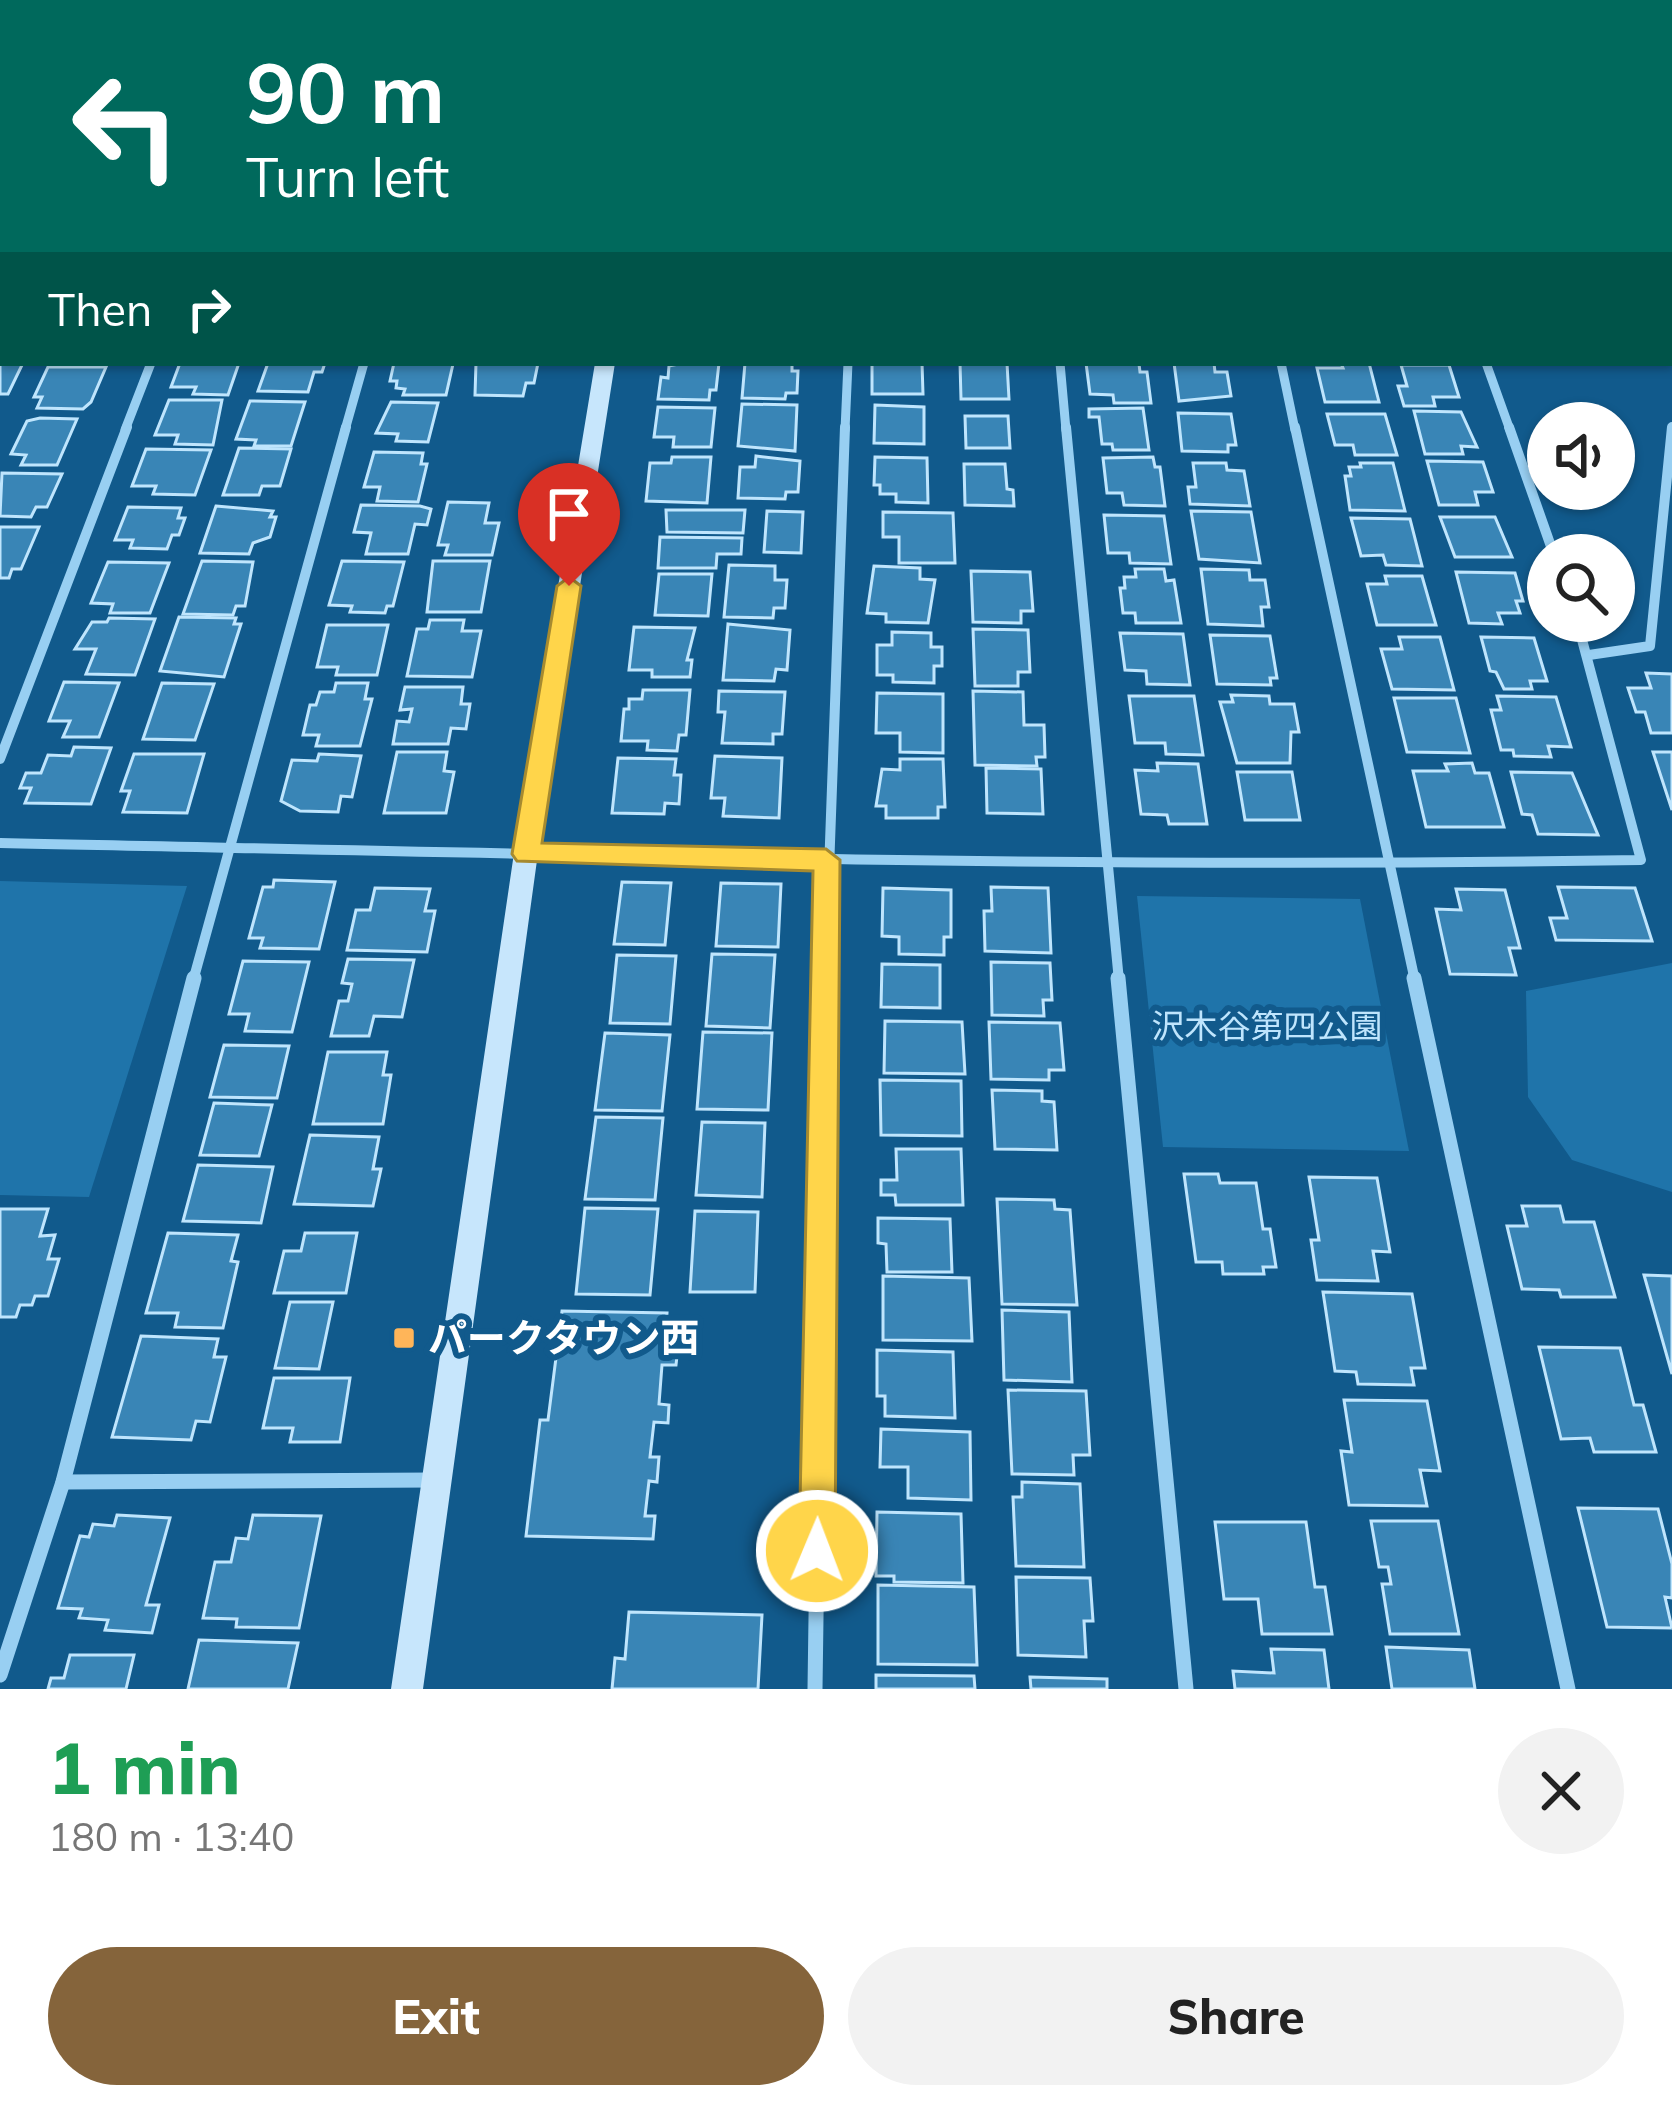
<!DOCTYPE html>
<meta charset="utf-8">
<style>
:root{--surface:#fff;--page:#f2f2f2;--text:#222;--muted:#767676;--accent:#85643b}
body{margin:0;font-family:Mulish,"Noto Sans JP",sans-serif;background:var(--page);color:var(--text);height:100vh;display:flex;flex-direction:column;font-size:45px;white-space:nowrap}
*{box-sizing:border-box;margin:0}
p{font-size:39px;color:var(--muted)}
.icon{flex:none;width:66px;height:66px;fill:none;stroke:currentColor;stroke-width:2;stroke-linecap:round;stroke-linejoin:round}
.map{position:relative;height:1689px;overflow:hidden}
.details{display:flex;flex-direction:column;background:var(--surface);flex:1}
.details>*{flex:none}
.guide{position:absolute;left:0px;top:0px;width:1674px;height:366px;box-shadow:0 3px 9px #0004;background:#00695c;color:#fff;overflow:hidden}
.tools{position:absolute;left:1527px;top:402px;display:grid;gap:24px}
.tools a{display:grid;place-items:center;width:108px;height:108px;border-radius:50%;background:var(--surface);box-shadow:0 3px 9px #0004;font-size:60px}
.pin{position:absolute;display:grid;place-items:center;width:102px;height:102px;color:#fff;margin:-123px -51px;border-radius:50% 50% 50% 0;rotate:-45deg;box-shadow:0 0 12px #0007}
.pin .icon{rotate:45deg}
.me{position:absolute;width:132px;margin:-66px;rotate:1deg;stroke-linejoin:round;filter:drop-shadow(0 0 9px #0008)}
.turn{display:flex;align-items:center;gap:42px;height:252px;padding:0 48px;font-size:54px}
.turn .icon{width:156px;height:156px;stroke-width:2.5}
.turn b{display:block;font-size:84px;line-height:102px}
.then{display:flex;align-items:center;height:114px;padding:0 48px;background:#0003;gap:24px;font-size:45px}
.round{display:grid;place-items:center;flex:none;width:126px;height:126px;border-radius:63px;background:var(--page)}
.summary{display:flex;align-items:center;justify-content:space-between;height:204px;padding:0 48px}
h1{font-size:72px;font-weight:800;line-height:90px;color:#1e9e55}
.cta{display:flex;gap:24px;margin-top:auto;padding:24px 48px}
.cta a{flex:1;height:138px;border-radius:72px;background:var(--accent);color:#fff;font-size:48px;font-weight:800;line-height:138px;text-align:center}
.cta a+a{background:var(--page);color:var(--text)}
.map>svg:first-child{display:block}
</style>
<div class="map">
<svg width="1672" height="1689" viewBox="0 0 1672 1689">
<rect width="100%" height="100%" fill="#115a8c"/>
<!-- green -->
<g fill="#1f74aa">
<polygon points="0,881 187,886 89,1197 0,1195"/>
<polygon points="1137,896 1360,899 1409,1151 1163,1147"/>
<polygon points="1672,963 1672,1192 1572,1160 1528,1097 1526,991"/>
</g>
<!-- building -->
<g fill="#3985b6" stroke="#bfe5fd" stroke-width="3">
<polygon points="0,349 3,363 23,363 8,394 0,394"/>
<polygon points="180,363 239,363 228,395 193,394 196,387 171,387"/>
<polygon points="268,363 325,363 322,372 314,372 308,392 258,391"/>
<polygon points="394,363 453,364 446,395 403,395 405,389 396,388 397,381 390,381"/>
<polygon points="476,363 538,363 534,383 526,383 523,396 475,395"/>
<polygon points="683,363 719,363 716,390 710,390 709,400 658,399 661,377 668,378 669,366"/>
<polygon points="745,363 792,363 792,371 798,371 797,393 786,393 785,399 742,398"/>
<polygon points="872,363 922,363 923,394 872,394"/>
<polygon points="960,363 1007,363 1009,399 961,399"/>
<polygon points="1086,363 1139,364 1140,372 1147,372 1151,403 1114,403 1113,395 1090,394"/>
<polygon points="1174,363 1214,363 1215,372 1227,372 1231,396 1179,401"/>
<polygon points="1341,363 1369,363 1379,402 1325,402 1317,368 1343,368"/>
<polygon points="1401,365 1449,365 1459,397 1433,397 1435,406 1404,406 1398,386 1407,386"/>
<polygon points="48,367 106,367 91,402 83,409 37,408 42,397 34,397"/>
<polygon points="169,400 222,400 213,445 175,444 178,435 155,435"/>
<polygon points="250,401 305,402 291,446 254,446 256,440 236,439"/>
<polygon points="391,402 438,403 428,442 396,441 398,434 376,433"/>
<polygon points="742,404 797,405 795,451 738,446"/>
<polygon points="875,405 924,407 924,444 874,443"/>
<polygon points="658,407 715,408 711,447 673,447 674,437 654,437"/>
<polygon points="1143,408 1149,450 1113,450 1112,444 1102,444 1099,417 1089,417 1089,409"/>
<polygon points="1414,411 1461,412 1477,447 1461,446 1463,454 1425,454"/>
<polygon points="1178,413 1231,414 1236,445 1228,445 1228,452 1182,451"/>
<polygon points="1327,414 1385,414 1397,455 1355,455 1353,445 1335,445"/>
<polygon points="965,416 1008,416 1010,448 966,448"/>
<polygon points="40,418 77,419 57,465 21,465 26,455 11,454 27,421"/>
<polygon points="239,448 291,449 280,486 262,486 259,495 223,495"/>
<polygon points="146,449 211,450 195,495 153,494 156,486 132,486"/>
<polygon points="374,452 423,453 421,464 427,464 418,502 377,501 380,487 364,487"/>
<polygon points="756,456 800,461 798,492 786,492 785,499 738,498 740,467 755,467"/>
<polygon points="672,457 711,457 707,503 646,501 650,463 671,463"/>
<polygon points="875,457 927,458 928,503 896,502 896,494 880,494 880,485 874,485"/>
<polygon points="1153,457 1155,467 1160,467 1165,506 1124,505 1122,493 1107,493 1103,458"/>
<polygon points="1427,461 1483,462 1493,492 1475,492 1478,505 1439,505"/>
<polygon points="1193,463 1226,463 1227,470 1244,471 1250,506 1190,504 1188,487 1196,487"/>
<polygon points="1360,463 1393,463 1405,511 1350,510 1345,476 1351,476 1349,467 1361,467"/>
<polygon points="964,464 1005,464 1007,489 1013,490 1014,506 965,505"/>
<polygon points="2,473 62,474 47,507 36,507 31,517 0,516"/>
<polygon points="448,502 489,503 485,523 499,523 492,555 445,555 448,545 438,545"/>
<polygon points="361,505 420,506 431,509 427,525 415,524 408,554 366,554 371,533 354,532"/>
<polygon points="216,506 273,511 270,517 276,517 270,537 253,543 249,554 200,553"/>
<polygon points="128,507 181,508 178,518 185,518 179,535 172,535 167,549 130,548 133,540 115,540"/>
<polygon points="666,510 745,510 743,533 667,532"/>
<polygon points="767,511 803,512 801,553 764,552"/>
<polygon points="1191,511 1251,512 1260,563 1199,559"/>
<polygon points="883,512 953,513 955,563 899,563 899,537 883,537"/>
<polygon points="1104,515 1164,516 1171,564 1130,563 1129,553 1108,553"/>
<polygon points="1440,517 1495,517 1512,557 1455,557"/>
<polygon points="1351,518 1410,519 1422,566 1386,565 1383,555 1361,556"/>
<polygon points="0,527 39,527 21,569 12,569 9,578 0,578"/>
<polygon points="660,537 742,538 741,554 717,554 716,568 658,568"/>
<polygon points="202,561 253,562 245,606 236,606 233,615 183,614"/>
<polygon points="342,561 404,562 393,606 387,606 385,613 350,612 352,606 329,605"/>
<polygon points="433,561 490,561 481,612 427,612"/>
<polygon points="108,562 169,563 150,613 110,613 113,604 91,603"/>
<polygon points="729,565 775,566 775,580 787,580 785,608 774,608 773,618 724,617"/>
<polygon points="874,566 920,568 920,579 935,580 928,623 886,622 886,614 867,613"/>
<polygon points="1135,569 1164,569 1166,581 1174,580 1181,623 1136,623 1135,613 1123,613 1120,588 1125,588 1124,577 1136,577"/>
<polygon points="1201,569 1249,570 1250,580 1265,580 1269,607 1261,607 1263,626 1208,624"/>
<polygon points="971,571 1030,572 1033,611 1021,611 1021,623 973,622"/>
<polygon points="1456,572 1515,573 1523,601 1516,601 1520,613 1498,613 1502,624 1469,623"/>
<polygon points="659,574 712,574 708,616 655,615"/>
<polygon points="1385,576 1422,576 1436,625 1377,625 1367,584 1387,584"/>
<polygon points="179,617 236,618 234,624 241,624 224,677 160,671"/>
<polygon points="109,618 155,619 135,675 86,674 96,649 75,649 92,622 107,622"/>
<polygon points="430,620 464,620 462,631 481,631 472,677 407,676 417,629 428,629"/>
<polygon points="728,624 790,630 787,670 776,669 774,681 723,680"/>
<polygon points="327,625 388,625 377,675 336,675 338,667 317,667"/>
<polygon points="634,627 695,628 687,660 692,660 690,677 652,677 652,670 629,670"/>
<polygon points="973,629 1028,630 1030,672 1018,672 1018,686 975,686"/>
<polygon points="892,632 931,633 931,647 942,647 942,666 934,666 934,683 893,682 893,675 877,675 877,645 892,645"/>
<polygon points="1120,633 1183,634 1190,685 1147,684 1146,671 1125,670"/>
<polygon points="1210,635 1270,636 1277,678 1270,678 1271,685 1217,684"/>
<polygon points="1399,637 1440,637 1454,690 1392,689 1381,649 1402,649"/>
<polygon points="1481,637 1534,638 1547,681 1530,681 1532,689 1504,689 1496,672 1490,671"/>
<polygon points="1646,673 1672,674 1672,733 1651,733 1645,712 1636,712 1628,688 1651,688"/>
<polygon points="64,682 119,683 99,737 63,737 70,721 49,721"/>
<polygon points="162,683 214,684 195,740 143,739"/>
<polygon points="336,683 368,683 365,699 372,699 360,746 316,746 319,735 303,735 310,705 316,705 320,692 334,692"/>
<polygon points="405,687 463,687 461,704 470,704 466,729 451,728 448,744 393,744 397,721 409,722 412,709 400,710"/>
<polygon points="643,690 690,690 686,735 679,735 677,751 647,750 648,741 621,741 624,709 629,709 629,699 642,699"/>
<polygon points="719,691 785,692 782,734 773,734 773,744 722,743 725,712 718,712"/>
<polygon points="973,691 1023,692 1024,725 1044,725 1045,757 1036,757 1037,766 975,765"/>
<polygon points="877,693 943,694 943,753 900,752 900,733 876,733"/>
<polygon points="1231,695 1269,696 1270,704 1294,704 1299,732 1291,732 1290,763 1237,763 1220,702 1233,702"/>
<polygon points="1129,696 1194,696 1203,755 1166,754 1165,743 1135,743"/>
<polygon points="1497,696 1556,697 1571,747 1548,746 1551,757 1514,756 1513,750 1501,750 1491,710 1501,710"/>
<polygon points="1394,698 1456,698 1470,753 1407,752"/>
<polygon points="74,747 111,748 91,804 25,803 31,788 20,788 26,773 41,773 48,755 71,756"/>
<polygon points="397,752 447,752 444,771 454,772 446,813 384,813"/>
<polygon points="1653,752 1672,752 1672,810"/>
<polygon points="134,754 204,754 187,813 123,812 130,791 121,791"/>
<polygon points="319,754 361,756 352,797 341,796 338,812 300,811 281,801 292,760 317,761"/>
<polygon points="715,756 782,758 779,818 723,816 725,798 711,798"/>
<polygon points="618,758 676,759 674,775 681,775 679,804 665,803 664,814 612,813"/>
<polygon points="900,759 943,759 945,807 938,807 938,818 886,818 886,806 876,806 882,769 900,770"/>
<polygon points="1157,763 1198,764 1207,824 1169,824 1167,815 1141,814 1135,770 1158,771"/>
<polygon points="1472,763 1475,773 1489,773 1504,827 1426,827 1413,771 1448,771 1445,764"/>
<polygon points="986,768 1041,769 1043,814 987,813"/>
<polygon points="1237,772 1292,772 1300,820 1245,820"/>
<polygon points="1511,772 1572,773 1598,835 1538,834 1532,815 1522,814"/>
<polygon points="274,880 335,882 319,949 260,948 263,938 249,938 263,887 273,887"/>
<polygon points="622,882 671,883 665,945 614,944"/>
<polygon points="721,883 781,884 778,947 716,946"/>
<polygon points="991,887 1048,888 1051,953 985,951 984,911 992,911"/>
<polygon points="1558,887 1635,888 1652,941 1556,940 1550,918 1567,918"/>
<polygon points="375,888 430,889 425,911 435,911 427,952 347,950 356,910 370,910"/>
<polygon points="883,888 951,890 951,937 944,937 944,955 899,954 899,937 882,936"/>
<polygon points="1456,889 1505,890 1520,948 1509,948 1516,975 1450,974 1436,909 1461,910"/>
<polygon points="712,954 775,955 770,1028 706,1026"/>
<polygon points="617,955 676,956 670,1024 610,1023"/>
<polygon points="348,959 414,960 402,1017 374,1016 369,1036 331,1036 339,1001 348,1001 352,984 342,983"/>
<polygon points="243,961 309,962 292,1032 245,1031 249,1014 229,1014"/>
<polygon points="991,962 1050,963 1052,1000 1043,1000 1044,1016 992,1015"/>
<polygon points="882,964 940,965 940,1008 881,1007"/>
<polygon points="885,1021 962,1022 965,1074 884,1073"/>
<polygon points="989,1022 1060,1023 1064,1070 1049,1070 1049,1080 991,1079"/>
<polygon points="703,1032 772,1033 768,1110 697,1109"/>
<polygon points="605,1033 670,1035 662,1111 595,1110"/>
<polygon points="224,1045 289,1046 277,1098 210,1097"/>
<polygon points="328,1052 387,1052 383,1075 391,1075 383,1124 313,1124"/>
<polygon points="880,1080 961,1081 962,1136 881,1135"/>
<polygon points="992,1090 1042,1091 1042,1101 1054,1102 1057,1150 995,1149"/>
<polygon points="214,1103 272,1105 259,1156 200,1155"/>
<polygon points="596,1117 663,1118 655,1200 585,1199"/>
<polygon points="702,1122 765,1123 762,1197 696,1195"/>
<polygon points="310,1135 379,1137 373,1169 381,1169 373,1206 294,1204"/>
<polygon points="896,1149 961,1149 963,1205 896,1205 895,1195 881,1195 881,1180 897,1180"/>
<polygon points="198,1165 273,1167 261,1223 183,1221"/>
<polygon points="1184,1174 1218,1174 1220,1183 1256,1183 1263,1229 1270,1229 1276,1267 1263,1267 1264,1274 1223,1274 1222,1262 1196,1262"/>
<polygon points="1309,1177 1377,1178 1390,1252 1373,1251 1378,1281 1317,1280 1311,1240 1319,1240"/>
<polygon points="997,1199 1054,1200 1055,1209 1070,1210 1077,1305 1002,1304"/>
<polygon points="1522,1206 1560,1206 1564,1222 1594,1222 1615,1297 1561,1297 1559,1290 1522,1289 1507,1226 1527,1226"/>
<polygon points="585,1208 658,1209 650,1295 576,1294"/>
<polygon points="0,1209 48,1209 40,1236 55,1235 48,1259 59,1259 48,1296 35,1296 32,1305 20,1305 16,1317 0,1317"/>
<polygon points="695,1211 758,1212 755,1292 690,1292"/>
<polygon points="878,1218 950,1219 952,1272 887,1272 886,1244 878,1243"/>
<polygon points="168,1233 238,1235 231,1261 238,1262 223,1328 175,1327 178,1313 146,1313"/>
<polygon points="305,1233 357,1233 346,1293 274,1293 284,1251 301,1251"/>
<polygon points="1644,1275 1672,1276 1672,1374"/>
<polygon points="883,1276 969,1278 972,1341 883,1340"/>
<polygon points="1323,1292 1412,1294 1425,1368 1411,1368 1414,1385 1358,1384 1356,1372 1335,1371"/>
<polygon points="290,1302 333,1302 319,1369 275,1368"/>
<polygon points="1002,1310 1069,1312 1072,1382 1004,1380"/>
<polygon points="562,1311 667,1313 665,1347 678,1347 676,1365 662,1365 659,1404 669,1405 668,1423 654,1422 650,1457 659,1457 657,1482 649,1481 645,1516 655,1516 653,1539 526,1536 540,1420 548,1420"/>
<polygon points="141,1336 218,1339 214,1357 226,1357 210,1422 196,1421 191,1440 112,1437"/>
<polygon points="1539,1347 1620,1348 1634,1405 1643,1405 1656,1452 1594,1452 1590,1438 1561,1439"/>
<polygon points="877,1350 953,1352 955,1418 885,1416 885,1396 877,1396"/>
<polygon points="274,1378 350,1378 340,1442 290,1442 293,1428 263,1428"/>
<polygon points="1008,1390 1086,1391 1090,1455 1073,1455 1074,1475 1012,1474"/>
<polygon points="1344,1400 1427,1401 1440,1471 1420,1470 1427,1506 1349,1505 1341,1451 1352,1452"/>
<polygon points="881,1429 970,1432 971,1500 908,1498 908,1467 880,1467"/>
<polygon points="1022,1482 1080,1484 1084,1567 1016,1566 1013,1497 1022,1497"/>
<polygon points="1578,1508 1658,1509 1672,1564 1672,1598 1665,1597 1672,1628 1607,1627"/>
<polygon points="877,1512 961,1514 963,1583 894,1582 894,1576 876,1576"/>
<polygon points="117,1515 170,1518 146,1605 159,1605 152,1633 105,1630 108,1620 79,1618 82,1609 58,1608 80,1536 89,1537 93,1524 114,1526"/>
<polygon points="253,1515 321,1516 299,1628 236,1627 237,1619 203,1618 215,1562 231,1562 236,1538 248,1539"/>
<polygon points="1371,1521 1438,1521 1459,1634 1390,1634 1382,1584 1391,1584 1388,1567 1379,1567"/>
<polygon points="1215,1522 1306,1522 1315,1587 1325,1587 1332,1634 1262,1634 1258,1599 1224,1599"/>
<polygon points="1016,1577 1090,1578 1093,1621 1084,1621 1086,1657 1018,1655"/>
<polygon points="878,1585 974,1587 977,1665 878,1664"/>
<polygon points="629,1612 762,1615 758,1689 612,1689 615,1658 625,1659"/>
<polygon points="199,1640 298,1643 288,1689 188,1689"/>
<polygon points="1386,1647 1469,1650 1475,1689 1392,1689"/>
<polygon points="1271,1649 1324,1650 1329,1689 1235,1689 1233,1671 1274,1673"/>
<polygon points="70,1655 134,1655 126,1689 48,1689 51,1678 64,1678"/>
<polygon points="876,1675 974,1676 975,1689 876,1689"/>
<polygon points="1030,1677 1107,1679 1107,1689 1031,1689"/>
</g>
<g fill="none" stroke-linecap="round" stroke-linejoin="round">
<!-- street-far2 -->
<g stroke="#98cff2" stroke-width="9">
<polyline points="0,247 3,241"/>
<polyline points="1060,363 1066,430"/>
<polyline points="1281,363 1295,430"/>
<polyline points="1486,363 1510,430"/>
<polyline points="125,430 151,363"/>
<polyline points="345,430 364,363"/>
<polyline points="845,430 848,363"/>
</g>
<!-- street-far1 -->
<g stroke="#98cff2" stroke-width="10">
<polyline points="1066,427 1119,981"/>
<polyline points="1295,427 1415,981"/>
<polyline points="1509,427 1554,555"/>
<polyline points="1589,655 1650,646 1672,427"/>
<polyline points="0,759 127,427"/>
<path d="M0,843C547,854 1094,869 1641,860L1577,621"/>
<polyline points="193,981 346,427"/>
<polyline points="825,981 845,427"/>
</g>
<!-- street -->
<g stroke="#98cff2" stroke-width="15">
<polyline points="1118,978 1186,1689"/>
<polyline points="1414,978 1568,1689"/>
<polyline points="63,1482 434,1480"/>
<polyline points="0,1675 63,1482 194,978"/>
<polyline points="815,1689 825,978"/>
</g>
<!-- secondary -->
<g fill="#c7e6fc" fill-rule="evenodd">
<polygon points="650,0 666,0 649,3"/>
<polygon points="595,363 615,363 538,853 423,1689 391,1689 514,853"/>
</g>
</g>
<!-- route -->
<polygon fill="#ffd54a" stroke="#a68a30" stroke-width="3" points="569,577 581,586 542,843 826,849 840,860 835,1551 829,1564 817,1569 804,1564 799,1551 813,871 517,861 512,854 557,586"/>
<!-- markers -->
<rect fill="#ffb559" stroke="#115a8c" stroke-width="4.5" x="392" y="1326" width="24" height="24" rx="6"/>
<g text-anchor="middle" stroke-width="12" stroke-linejoin="round" paint-order="stroke">
<!-- park labels -->
<g font-size="33" fill="#bfe5fd" stroke="#115a8c">
<text x="1267" y="1038">沢木谷第四公園</text>
</g>
<!-- near-poi labels -->
<g font-size="39" font-weight="bold" fill="#fff" stroke="#115a8c" text-anchor="start">
<text x="428" y="1352">パークタウン西</text>
</g>
</g>
</svg>
<div class="tools">
<a><svg class="icon" aria-label="sound" viewBox="0 0 24 24"><path d="M4 9h4l5-4v14l-5-4H4zM17 9q2 3 0 6"/></svg></a>
<a><svg class="icon" aria-label="search" viewBox="0 0 24 24"><circle cx="10" cy="10" r="6"/><path d="M15 15l6 6"/></svg></a>
</div>
<div class="pin" style="left:569px;top:586px;background:#d93025"><svg class="icon" aria-label="arrive" viewBox="0 0 24 24"><path d="M6 21V4h12l-3 4 3 4H6"/></svg></div>
<svg class="me" style="left:817px;top:1551px" viewBox="-20 -20 40 40"><circle r="17" fill="#ffd54a" stroke="#fff" stroke-width="3"/><path d="M0-11L8 9 0 5-8 9z" fill="#fff"/></svg>
<div class="guide">
<div class="turn"><svg class="icon" aria-label="left" viewBox="0 0 24 24"><path d="M17 20v-9H6M10 6l-5 5 5 5"/></svg><div><b>90 m</b>Turn left</div></div>
<div class="then">Then<svg class="icon" aria-label="right" viewBox="0 0 24 24"><path d="M7 20v-9h11M14 6l5 5-5 5"/></svg></div>
</div>
</div>
<section class="details">
<div class="summary"><div><h1>1 min</h1><p>180 m · 13:40</p></div><a class="round"><svg class="icon" aria-label="close" viewBox="0 0 24 24"><path d="M6 6l12 12M18 6L6 18"/></svg></a></div>
<div class="cta"><a>Exit</a><a>Share</a></div>
</section>
